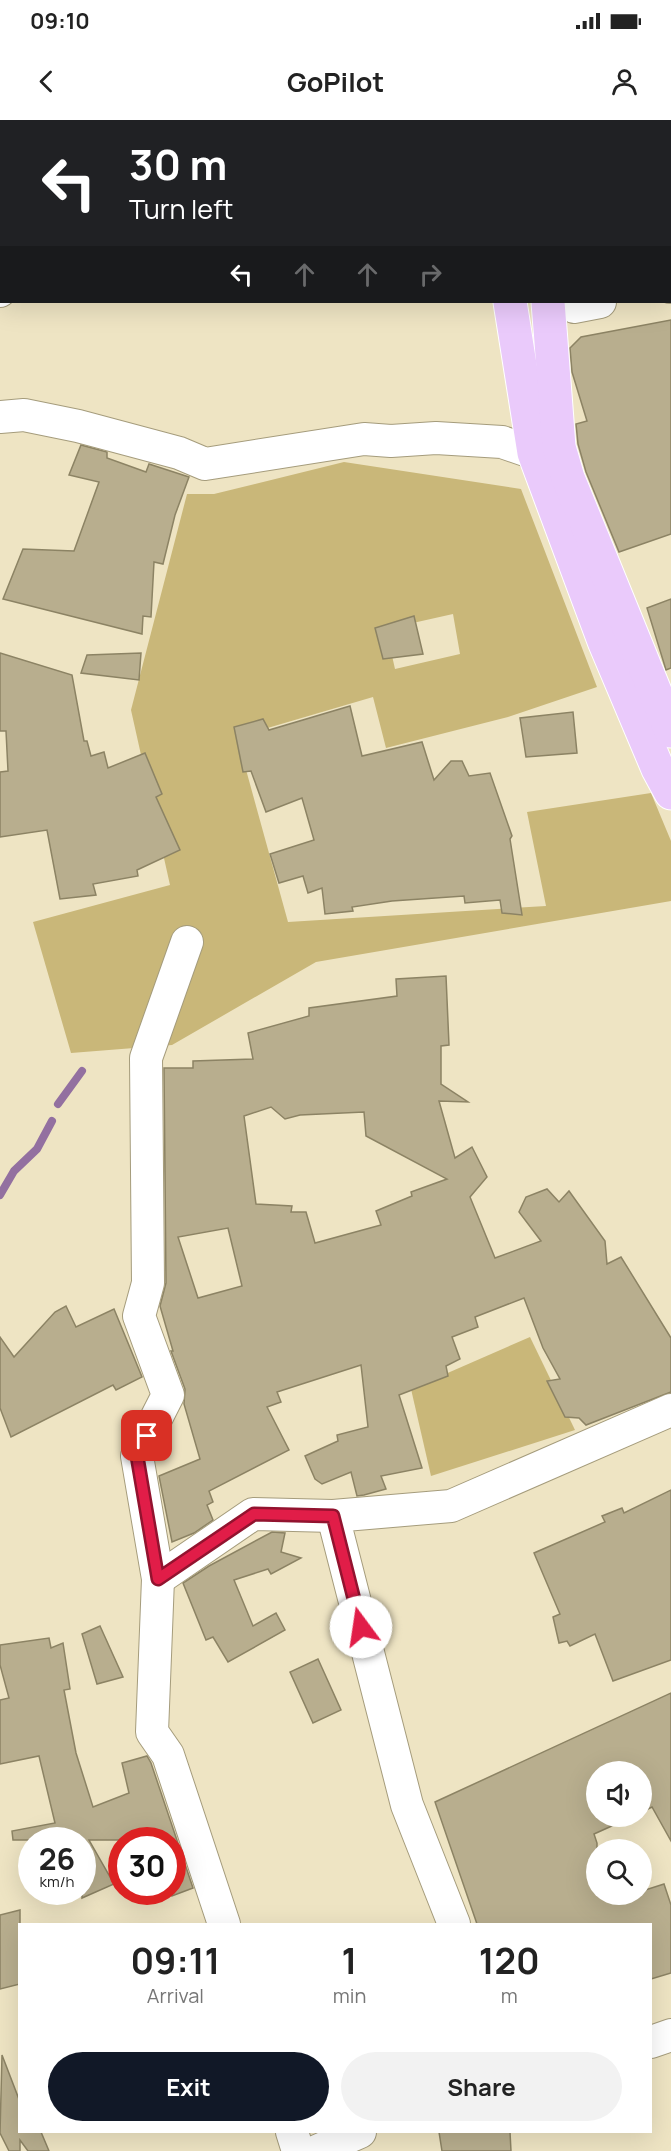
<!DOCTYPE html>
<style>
:root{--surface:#fff;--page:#f2f2f2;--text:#222;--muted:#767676;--accent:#111827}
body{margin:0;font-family:Manrope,sans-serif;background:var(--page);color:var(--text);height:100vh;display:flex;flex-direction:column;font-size:22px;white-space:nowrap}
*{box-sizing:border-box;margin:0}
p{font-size:20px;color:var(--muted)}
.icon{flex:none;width:33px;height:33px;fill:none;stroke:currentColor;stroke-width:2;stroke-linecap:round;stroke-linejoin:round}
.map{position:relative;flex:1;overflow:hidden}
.panel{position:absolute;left:18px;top:1803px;width:634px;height:210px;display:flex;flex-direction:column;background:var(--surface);border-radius:0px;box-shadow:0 6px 24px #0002}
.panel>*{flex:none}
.guide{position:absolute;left:0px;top:0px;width:672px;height:183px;box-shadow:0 6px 24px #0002;background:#202124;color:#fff;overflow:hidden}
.tools{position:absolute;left:586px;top:1641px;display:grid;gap:12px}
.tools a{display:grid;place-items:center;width:66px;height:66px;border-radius:50%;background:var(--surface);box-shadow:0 6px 24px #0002;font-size:30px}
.speed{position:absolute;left:18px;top:1707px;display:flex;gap:12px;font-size:30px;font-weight:700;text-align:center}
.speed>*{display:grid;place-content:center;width:78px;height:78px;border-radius:50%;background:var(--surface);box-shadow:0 6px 24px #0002;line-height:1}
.speed small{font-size:15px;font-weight:400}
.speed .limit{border:9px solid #d22;background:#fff;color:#111}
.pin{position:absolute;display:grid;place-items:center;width:51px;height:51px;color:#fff;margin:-26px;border-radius:12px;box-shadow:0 3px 9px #0006}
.me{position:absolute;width:66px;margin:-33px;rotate:346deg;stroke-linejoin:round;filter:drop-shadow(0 0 4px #0008)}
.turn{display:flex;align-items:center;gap:21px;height:126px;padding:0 30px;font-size:27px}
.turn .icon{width:78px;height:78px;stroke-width:2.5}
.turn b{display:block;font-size:42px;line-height:51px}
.lanes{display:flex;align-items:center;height:57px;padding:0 30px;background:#0003;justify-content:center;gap:30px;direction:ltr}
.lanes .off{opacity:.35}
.eta{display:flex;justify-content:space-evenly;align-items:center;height:102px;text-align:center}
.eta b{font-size:36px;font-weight:700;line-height:42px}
.button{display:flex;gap:12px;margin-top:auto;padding:12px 30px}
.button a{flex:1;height:69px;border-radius:36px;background:var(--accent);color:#fff;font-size:24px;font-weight:700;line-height:69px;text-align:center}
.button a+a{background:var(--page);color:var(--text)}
.status{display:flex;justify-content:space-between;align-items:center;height:42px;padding:0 30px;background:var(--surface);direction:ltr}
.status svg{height:16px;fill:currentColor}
header{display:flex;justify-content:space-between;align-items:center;height:78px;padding:0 30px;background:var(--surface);font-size:27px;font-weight:700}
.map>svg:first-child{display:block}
</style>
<div class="status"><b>09:10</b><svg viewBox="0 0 49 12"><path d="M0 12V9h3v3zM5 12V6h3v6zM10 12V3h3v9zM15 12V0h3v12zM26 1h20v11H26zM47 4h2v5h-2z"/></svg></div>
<header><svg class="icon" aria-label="back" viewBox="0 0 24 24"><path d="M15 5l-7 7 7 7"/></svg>GoPilot<svg class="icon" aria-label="person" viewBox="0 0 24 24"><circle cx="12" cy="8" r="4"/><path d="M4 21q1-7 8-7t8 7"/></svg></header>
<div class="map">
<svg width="671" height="2031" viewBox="0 0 671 2031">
<rect width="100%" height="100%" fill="#eee4c3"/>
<!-- green -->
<g fill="#c9b779" fill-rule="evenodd">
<path d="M344,342L521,369L597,567L508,597L386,628L373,577L237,617L288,802L546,786L527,692L651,673L671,721V781L316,842L172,925L71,933L33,802L170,765L131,590L187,374H214ZM453,494L460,534L395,549L386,509Z"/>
<polygon points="530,1217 575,1310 431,1356 411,1269"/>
</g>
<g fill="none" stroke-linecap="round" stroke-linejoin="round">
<!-- stream -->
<g stroke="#9370a0" stroke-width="8">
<polyline points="58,984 82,951"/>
<polyline points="0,1075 14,1051 37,1029 52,1001"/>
</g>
</g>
<!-- building -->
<g fill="#b8ae8e" stroke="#8c8364" stroke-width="1.5" fill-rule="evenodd">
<polygon points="671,200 671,414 619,432 586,352 578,324 576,304 587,301 572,252 570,228 581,217"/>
<polygon points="81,325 107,332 107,338 146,352 149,344 189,357 175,395 163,444 154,442 151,497 143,496 142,514 3,479 23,429 74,431 99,362 69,355"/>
<polygon points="671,479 671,548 666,550 647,488"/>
<polygon points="414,496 423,534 383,539 375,508"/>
<polygon points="0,533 72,555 84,621 87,621 91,636 104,632 108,648 145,633 162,674 156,677 180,730 137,750 138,756 93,764 96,775 60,779 47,710 0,717 0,652 8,651 6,611 0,611"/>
<polygon points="141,533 139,560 81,553 87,535"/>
<polygon points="350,586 362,636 422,622 434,660 451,641 462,641 469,656 490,653 512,716 510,719 522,795 502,793 500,780 465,783 464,776 392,781 352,787 353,791 325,794 322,768 308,773 303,756 279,763 270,734 314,720 302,678 266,692 251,651 243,652 234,607 263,599 269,610"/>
<polygon points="573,592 577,633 526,637 520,598"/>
<path d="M446,856L449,925L441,926V964L468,982L439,981L455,1038L472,1027L487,1057L470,1077L495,1138L541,1121L519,1092L526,1077L547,1069L559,1082L569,1071L605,1121L607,1144L621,1137L671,1218V1272L586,1305L579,1298L565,1297L547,1261L560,1259L543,1228L524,1178L475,1197L478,1207L452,1217L460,1239L446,1246L448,1256L399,1275L422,1348L381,1356L386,1369L364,1375L357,1376L351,1352L322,1364L315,1359L305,1336L338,1321L337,1315L368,1307L361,1245L277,1272L281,1282L267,1287L289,1330L209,1371L213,1382L207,1385L213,1400L194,1413L172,1422L159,1356L200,1339L184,1284L185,1269L171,1231H173L160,1186L166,1163L164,948H193V941L253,939L248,913L309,896V888L397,876L396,859ZM271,987L285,999L300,995L364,992L366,1016L447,1059L411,1072L412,1076L376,1091L381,1105L315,1123L306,1092H291L292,1086L256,1084L244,996ZM228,1108L242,1166L198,1178L178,1117Z"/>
<polygon points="66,1186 76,1207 114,1189 142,1257 116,1270 113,1265 11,1317 0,1288 0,1217 14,1237 55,1192"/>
<polygon points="671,1370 671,1540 613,1561 595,1514 570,1526 567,1521 559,1523 553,1497 560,1494 534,1433 605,1402 602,1396 622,1388 624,1393"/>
<polygon points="272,1412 285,1413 281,1432 301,1438 271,1454 268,1449 234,1460 253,1506 276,1493 285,1510 228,1542 213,1517 206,1520 183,1463 209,1446"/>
<polygon points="100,1506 123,1557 97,1564 82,1514"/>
<polygon points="49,1518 51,1528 63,1523 70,1569 64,1570 76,1633 93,1687 129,1673 122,1643 147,1636 151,1643 193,1768 172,1776 172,1720 89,1720 114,1764 82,1778 82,1720 13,1720 12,1711 55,1703 39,1636 0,1644 0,1580 9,1578 0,1545 0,1525"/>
<polygon points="318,1539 341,1590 313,1603 290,1552"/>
<polygon points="671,1573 671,1721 652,1687 642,1692 642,1652 597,1652 597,1696 634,1696 594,1714 597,1723 597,1774 614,1774 616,1780 642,1774 642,1771 664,1764 671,1785 671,1853 651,1859 651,1804 477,1804 435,1682"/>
<polygon points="20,1790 20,1864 0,1869 0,1795"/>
<polygon points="2,1935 20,1982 20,2012 41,2012 49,2031 28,2031 20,2020 20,2031 9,2031 0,2013"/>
<polygon points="439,2012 510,2012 511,2031 442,2031"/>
</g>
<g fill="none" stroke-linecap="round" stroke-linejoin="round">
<!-- minor casing -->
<g stroke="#a59c7c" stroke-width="34">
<g id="minor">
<polyline points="169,2 170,0"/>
<polyline points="670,167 671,166"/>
<polyline points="0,171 2,169"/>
<polyline points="574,187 600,182"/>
<polyline points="0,297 24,295 78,306 179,333 205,344 364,319 391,321 436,318 502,322 534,333"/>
<polyline points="187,822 146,938 148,1163 139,1196 168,1275 137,1336 158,1459 152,1612 168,1635 224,1804"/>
<polyline points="158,1459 253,1394 333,1396"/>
<polyline points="454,1804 407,1685 333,1396 451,1386 671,1290"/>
<polyline points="651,1922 671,1915"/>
<polyline points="292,2012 298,2031"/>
<polyline points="317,2031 360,2012"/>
</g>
</g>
<!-- major casing -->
<g stroke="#fff" stroke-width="35">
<g id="major">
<polyline points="475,0 475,2"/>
<polyline points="553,2 554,0"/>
<polyline points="510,182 534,333 604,521 658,649 671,673"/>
<polyline points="548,182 559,327 568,358 671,611"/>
</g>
</g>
<!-- minor -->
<use href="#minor" stroke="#fff" stroke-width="32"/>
<!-- major -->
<use href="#major" stroke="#eacafb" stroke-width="33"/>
</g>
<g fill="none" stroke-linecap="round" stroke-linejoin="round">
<!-- route casing -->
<g stroke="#92132f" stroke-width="15">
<polyline id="route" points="147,1316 137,1336 158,1459 254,1394 333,1396 361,1507"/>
</g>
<!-- route -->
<use href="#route" stroke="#e11d48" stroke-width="10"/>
</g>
</svg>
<div class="tools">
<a><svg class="icon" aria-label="sound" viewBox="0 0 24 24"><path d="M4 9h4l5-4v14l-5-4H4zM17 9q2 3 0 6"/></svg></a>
<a><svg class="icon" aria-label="search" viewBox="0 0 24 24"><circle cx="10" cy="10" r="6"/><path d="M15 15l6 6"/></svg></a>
</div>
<div class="speed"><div>26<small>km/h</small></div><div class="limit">30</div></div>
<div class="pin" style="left:147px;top:1316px;background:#d93025"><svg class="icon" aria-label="arrive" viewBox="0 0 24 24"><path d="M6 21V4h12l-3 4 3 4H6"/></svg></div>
<svg class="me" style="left:361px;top:1507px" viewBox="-20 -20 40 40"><circle r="19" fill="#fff"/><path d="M0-13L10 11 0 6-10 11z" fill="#e11d48"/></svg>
<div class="guide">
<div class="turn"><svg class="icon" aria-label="left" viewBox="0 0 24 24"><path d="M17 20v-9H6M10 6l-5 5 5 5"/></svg><div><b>30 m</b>Turn left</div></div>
<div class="lanes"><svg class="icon" aria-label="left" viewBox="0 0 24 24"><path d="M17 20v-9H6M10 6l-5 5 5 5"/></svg><svg class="icon off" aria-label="ahead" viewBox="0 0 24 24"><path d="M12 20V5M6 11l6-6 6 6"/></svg><svg class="icon off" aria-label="ahead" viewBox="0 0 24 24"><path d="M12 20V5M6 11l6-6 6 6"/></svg><svg class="icon off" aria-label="right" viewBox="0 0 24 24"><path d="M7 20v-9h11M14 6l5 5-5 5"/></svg></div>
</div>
<section class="panel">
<div class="eta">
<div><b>09:11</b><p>Arrival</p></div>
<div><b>1</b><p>min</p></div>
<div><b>120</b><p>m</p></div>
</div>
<div class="button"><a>Exit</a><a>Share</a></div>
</section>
</div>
